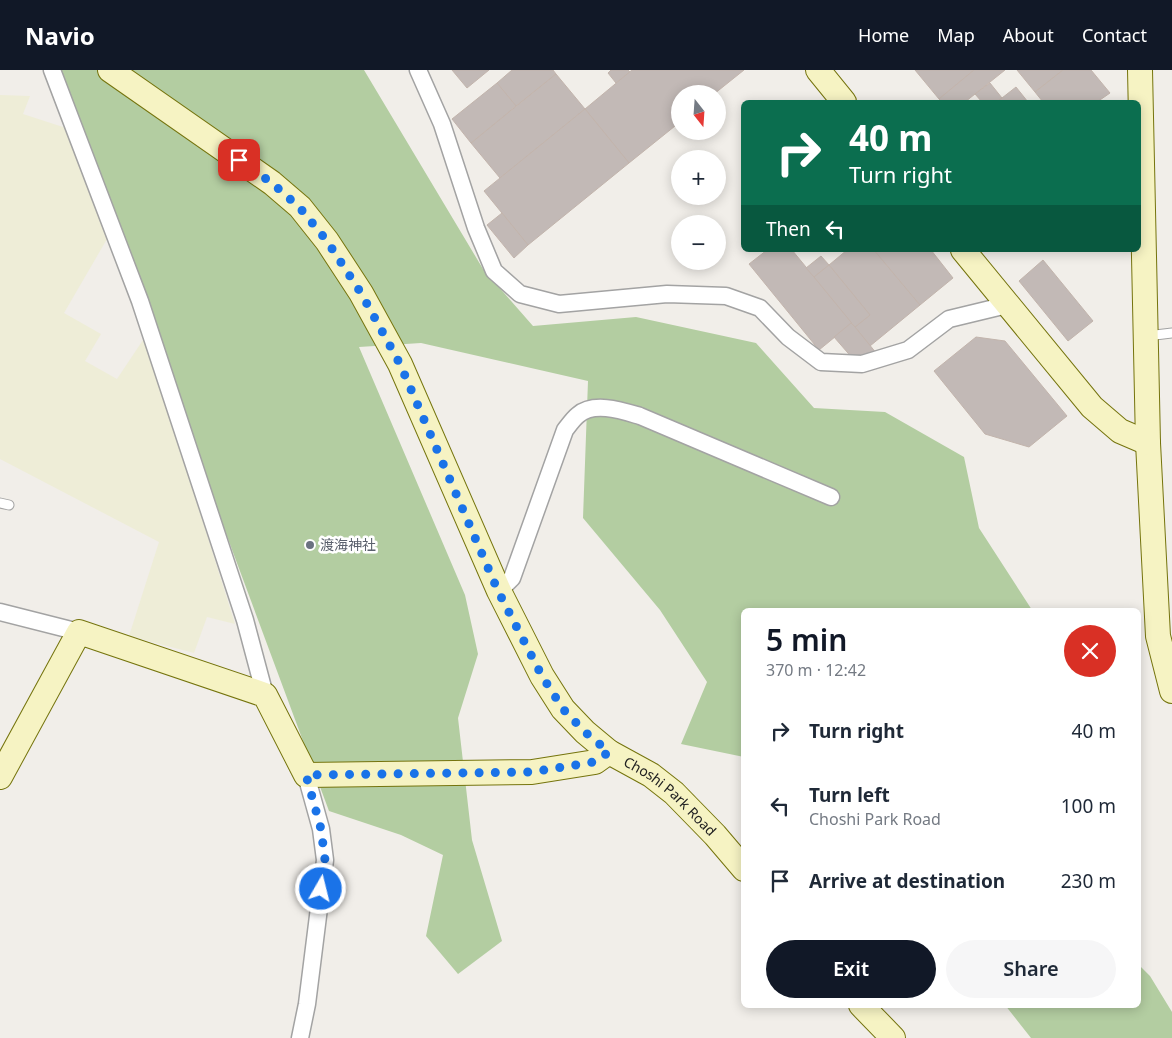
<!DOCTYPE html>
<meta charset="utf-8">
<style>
:root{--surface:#fff;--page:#f6f6f7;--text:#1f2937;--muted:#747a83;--accent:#111827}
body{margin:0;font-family:"Noto Sans","Noto Sans JP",sans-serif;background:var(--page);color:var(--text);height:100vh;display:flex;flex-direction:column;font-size:19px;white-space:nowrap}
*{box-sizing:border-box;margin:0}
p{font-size:16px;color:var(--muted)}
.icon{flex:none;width:28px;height:28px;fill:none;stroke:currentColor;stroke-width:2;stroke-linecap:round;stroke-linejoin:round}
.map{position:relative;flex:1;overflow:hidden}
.panel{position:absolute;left:741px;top:538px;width:400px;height:400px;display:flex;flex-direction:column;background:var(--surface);border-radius:8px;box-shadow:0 2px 12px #0003}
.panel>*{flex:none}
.hud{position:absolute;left:741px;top:30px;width:400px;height:152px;border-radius:8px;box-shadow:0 2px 12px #0003;background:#0b6e4f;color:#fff;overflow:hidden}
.needle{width:32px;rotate:163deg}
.buttons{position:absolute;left:671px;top:15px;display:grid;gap:10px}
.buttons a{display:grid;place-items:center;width:55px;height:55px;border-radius:50%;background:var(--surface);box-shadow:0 2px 12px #0003;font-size:25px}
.pin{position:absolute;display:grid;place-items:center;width:42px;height:42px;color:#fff;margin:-21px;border-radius:10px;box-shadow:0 2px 8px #0006}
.me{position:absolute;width:55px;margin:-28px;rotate:8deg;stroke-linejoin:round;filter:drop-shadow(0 0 4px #0008)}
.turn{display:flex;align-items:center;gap:18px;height:105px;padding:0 25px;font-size:22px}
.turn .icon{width:65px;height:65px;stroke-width:2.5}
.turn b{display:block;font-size:35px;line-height:42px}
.then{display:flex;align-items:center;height:48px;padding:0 25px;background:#0003;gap:10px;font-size:19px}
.round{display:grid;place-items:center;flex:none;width:52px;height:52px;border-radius:26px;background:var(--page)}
.head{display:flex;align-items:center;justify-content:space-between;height:85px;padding:0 25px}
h1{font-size:30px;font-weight:600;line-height:38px;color:var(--accent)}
.button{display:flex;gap:10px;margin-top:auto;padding:10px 25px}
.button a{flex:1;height:58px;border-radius:30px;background:var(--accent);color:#fff;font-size:20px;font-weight:600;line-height:58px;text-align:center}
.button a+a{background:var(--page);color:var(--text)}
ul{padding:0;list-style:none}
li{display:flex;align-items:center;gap:15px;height:75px;padding:0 25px}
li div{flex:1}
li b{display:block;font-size:19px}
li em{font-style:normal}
header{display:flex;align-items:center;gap:30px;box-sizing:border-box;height:70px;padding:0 25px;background:var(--accent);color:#fff}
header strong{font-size:24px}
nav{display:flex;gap:28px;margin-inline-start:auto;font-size:18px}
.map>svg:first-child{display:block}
</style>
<header>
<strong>Navio</strong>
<nav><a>Home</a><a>Map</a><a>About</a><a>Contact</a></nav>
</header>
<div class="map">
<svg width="1172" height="968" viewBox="0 0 1172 968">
<rect width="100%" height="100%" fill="#f1eee9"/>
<!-- farmland -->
<polygon fill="#eeedd7" points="0,25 30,26 23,44 66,58 107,169 64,243 101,264 85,291 117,309 145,267 235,554 207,547 194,583 129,566 159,472 0,389"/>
<!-- forest -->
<g fill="#b3cda1">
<polygon points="54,0 364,0 483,199 533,256 636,247 756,273 814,338 885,342 964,387 979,458 1032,540 744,540 744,687 681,674 707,612 660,540 583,448 588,311 421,273 359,277 465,525 478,584 458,648 472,770 502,871 458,904 426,866 443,785 401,765 329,741"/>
<polygon points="1139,895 1150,906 1172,942 1172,968 1031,968 1005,935 1139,935"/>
</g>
<!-- building -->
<g fill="#c2b9b6" stroke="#c2b4ac">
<polygon points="452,0 489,0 467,18"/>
<polygon points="512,0 553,0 556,4 516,36 497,13"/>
<polygon points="611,0 628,0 630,2 616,13 608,3"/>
<polygon points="632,0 744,0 714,24 680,24 680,52 629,93 585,39"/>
<polygon points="915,0 974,0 939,29"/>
<polygon points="974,0 1005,0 965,32 942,32 939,29"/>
<polygon points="1017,0 1063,0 1035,22"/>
<polygon points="1063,0 1091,0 1110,23 1097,32 1043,32 1035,22"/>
<polygon points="556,4 585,39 500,108 471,73"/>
<polygon points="497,13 516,36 471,73 452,49"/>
<polygon points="990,13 1002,28 997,32 982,32 975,24"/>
<polygon points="1016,17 1028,32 997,32 1002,28"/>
<polygon points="585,39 629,93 528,175 484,121"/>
<polygon points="502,143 528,175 514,188 487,155"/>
<polygon points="767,180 792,180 852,253 819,280 749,194"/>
<polygon points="847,180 874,180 920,235 870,276 855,257 870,245 829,195"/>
<polygon points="874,180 931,180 953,208 920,235"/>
<polygon points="821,186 829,195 814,207 806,198"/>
<polygon points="1043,190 1093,251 1068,271 1019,211"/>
<polygon points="829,195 870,245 855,257 814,207"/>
<polygon points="851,253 855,257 877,284 854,290 834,267"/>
<polygon points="976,267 1005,271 1067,346 1029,377 985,364 934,301"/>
</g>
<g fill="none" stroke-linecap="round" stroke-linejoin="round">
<!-- lane casing -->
<g stroke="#a3a3a3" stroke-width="11">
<g id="lane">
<polyline points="1147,266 1172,263"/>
<polyline points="0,433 9,435"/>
</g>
</g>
<!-- street casing -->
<g stroke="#a3a3a3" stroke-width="19">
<g id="street">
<polyline points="52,0 140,231 245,550 265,625"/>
<polyline points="418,0 442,54 476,158 494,201 520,224 559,234 667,224 726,226 760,238 788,267 821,292 862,294 908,280 949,249 1007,235"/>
<path d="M499,521L512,508L565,360C569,355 573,349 578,345C594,331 623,341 640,346L831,427"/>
<polyline points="0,542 79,562"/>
<polyline points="300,968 307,934 325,790 321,759 306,705"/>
</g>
</g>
<!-- secondary casing -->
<g stroke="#75740d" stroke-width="26">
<g id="secondary">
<path id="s1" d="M110,0L272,113L300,137L327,171L361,223L400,294L499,521L542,606L563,639L585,662L609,682L651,705L674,723L715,765L744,799"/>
<polyline points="818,0 844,32"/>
<polyline points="1140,0 1148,373 1158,566 1172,621"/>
<polyline points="963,180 1092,337 1120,361 1148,373"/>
<polyline points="0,707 79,562 265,625 306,705 532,702 595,692 609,682"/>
<polyline points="861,935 893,968"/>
</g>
</g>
<!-- lane -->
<use href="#lane" stroke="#fff" stroke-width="9"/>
<!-- street -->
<use href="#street" stroke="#fff" stroke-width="16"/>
<!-- secondary -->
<use href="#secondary" stroke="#f6f3c3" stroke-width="24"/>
</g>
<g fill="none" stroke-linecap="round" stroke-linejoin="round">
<!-- route -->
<polyline stroke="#1a73e8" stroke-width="9" stroke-dasharray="0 16.2" points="239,90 272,113 300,138 327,171 361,223 400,294 498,521 542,606 563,639 585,662 609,682 594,692 532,702 306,705 321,759 325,790 321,819"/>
</g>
<!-- markers -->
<circle fill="#6b7280" stroke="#fff" stroke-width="2" cx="310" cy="475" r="5"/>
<g text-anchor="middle" stroke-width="5" stroke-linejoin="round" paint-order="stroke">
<!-- worship labels -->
<g font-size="14" fill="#5b616d" stroke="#fff" text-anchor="start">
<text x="320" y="480">渡海神社</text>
</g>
<!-- street labels -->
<g font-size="14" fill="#222" stroke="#fff">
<text dy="5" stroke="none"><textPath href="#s1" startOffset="942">Choshi Park Road</textPath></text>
</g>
</g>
</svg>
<div class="buttons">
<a><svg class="needle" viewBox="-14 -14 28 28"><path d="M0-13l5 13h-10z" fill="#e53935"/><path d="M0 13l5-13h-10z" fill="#747a83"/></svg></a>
<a>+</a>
<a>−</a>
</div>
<div class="pin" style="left:239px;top:90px;background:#d93025"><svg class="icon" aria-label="arrive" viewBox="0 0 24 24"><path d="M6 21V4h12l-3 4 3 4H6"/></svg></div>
<svg class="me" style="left:321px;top:819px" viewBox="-20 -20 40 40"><circle r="17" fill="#1a73e8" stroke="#fff" stroke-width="3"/><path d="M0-11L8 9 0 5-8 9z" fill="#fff"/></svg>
<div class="hud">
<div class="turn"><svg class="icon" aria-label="right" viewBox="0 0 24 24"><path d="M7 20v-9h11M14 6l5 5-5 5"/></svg><div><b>40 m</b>Turn right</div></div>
<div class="then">Then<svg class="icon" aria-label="left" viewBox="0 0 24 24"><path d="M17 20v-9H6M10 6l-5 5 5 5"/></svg></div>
</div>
<section class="panel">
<div class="head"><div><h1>5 min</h1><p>370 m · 12:42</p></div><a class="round" style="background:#d93025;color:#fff"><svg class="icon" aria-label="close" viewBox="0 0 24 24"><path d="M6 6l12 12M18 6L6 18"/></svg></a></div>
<ul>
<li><svg class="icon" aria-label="right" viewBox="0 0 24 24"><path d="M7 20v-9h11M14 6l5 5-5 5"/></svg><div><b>Turn right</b></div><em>40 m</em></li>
<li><svg class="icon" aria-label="left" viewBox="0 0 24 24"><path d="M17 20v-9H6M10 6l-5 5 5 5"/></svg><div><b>Turn left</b><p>Choshi Park Road</p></div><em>100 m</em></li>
<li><svg class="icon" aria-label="arrive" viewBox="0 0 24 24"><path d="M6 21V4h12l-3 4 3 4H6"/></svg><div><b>Arrive at destination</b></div><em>230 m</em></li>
</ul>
<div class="button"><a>Exit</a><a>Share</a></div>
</section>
</div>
